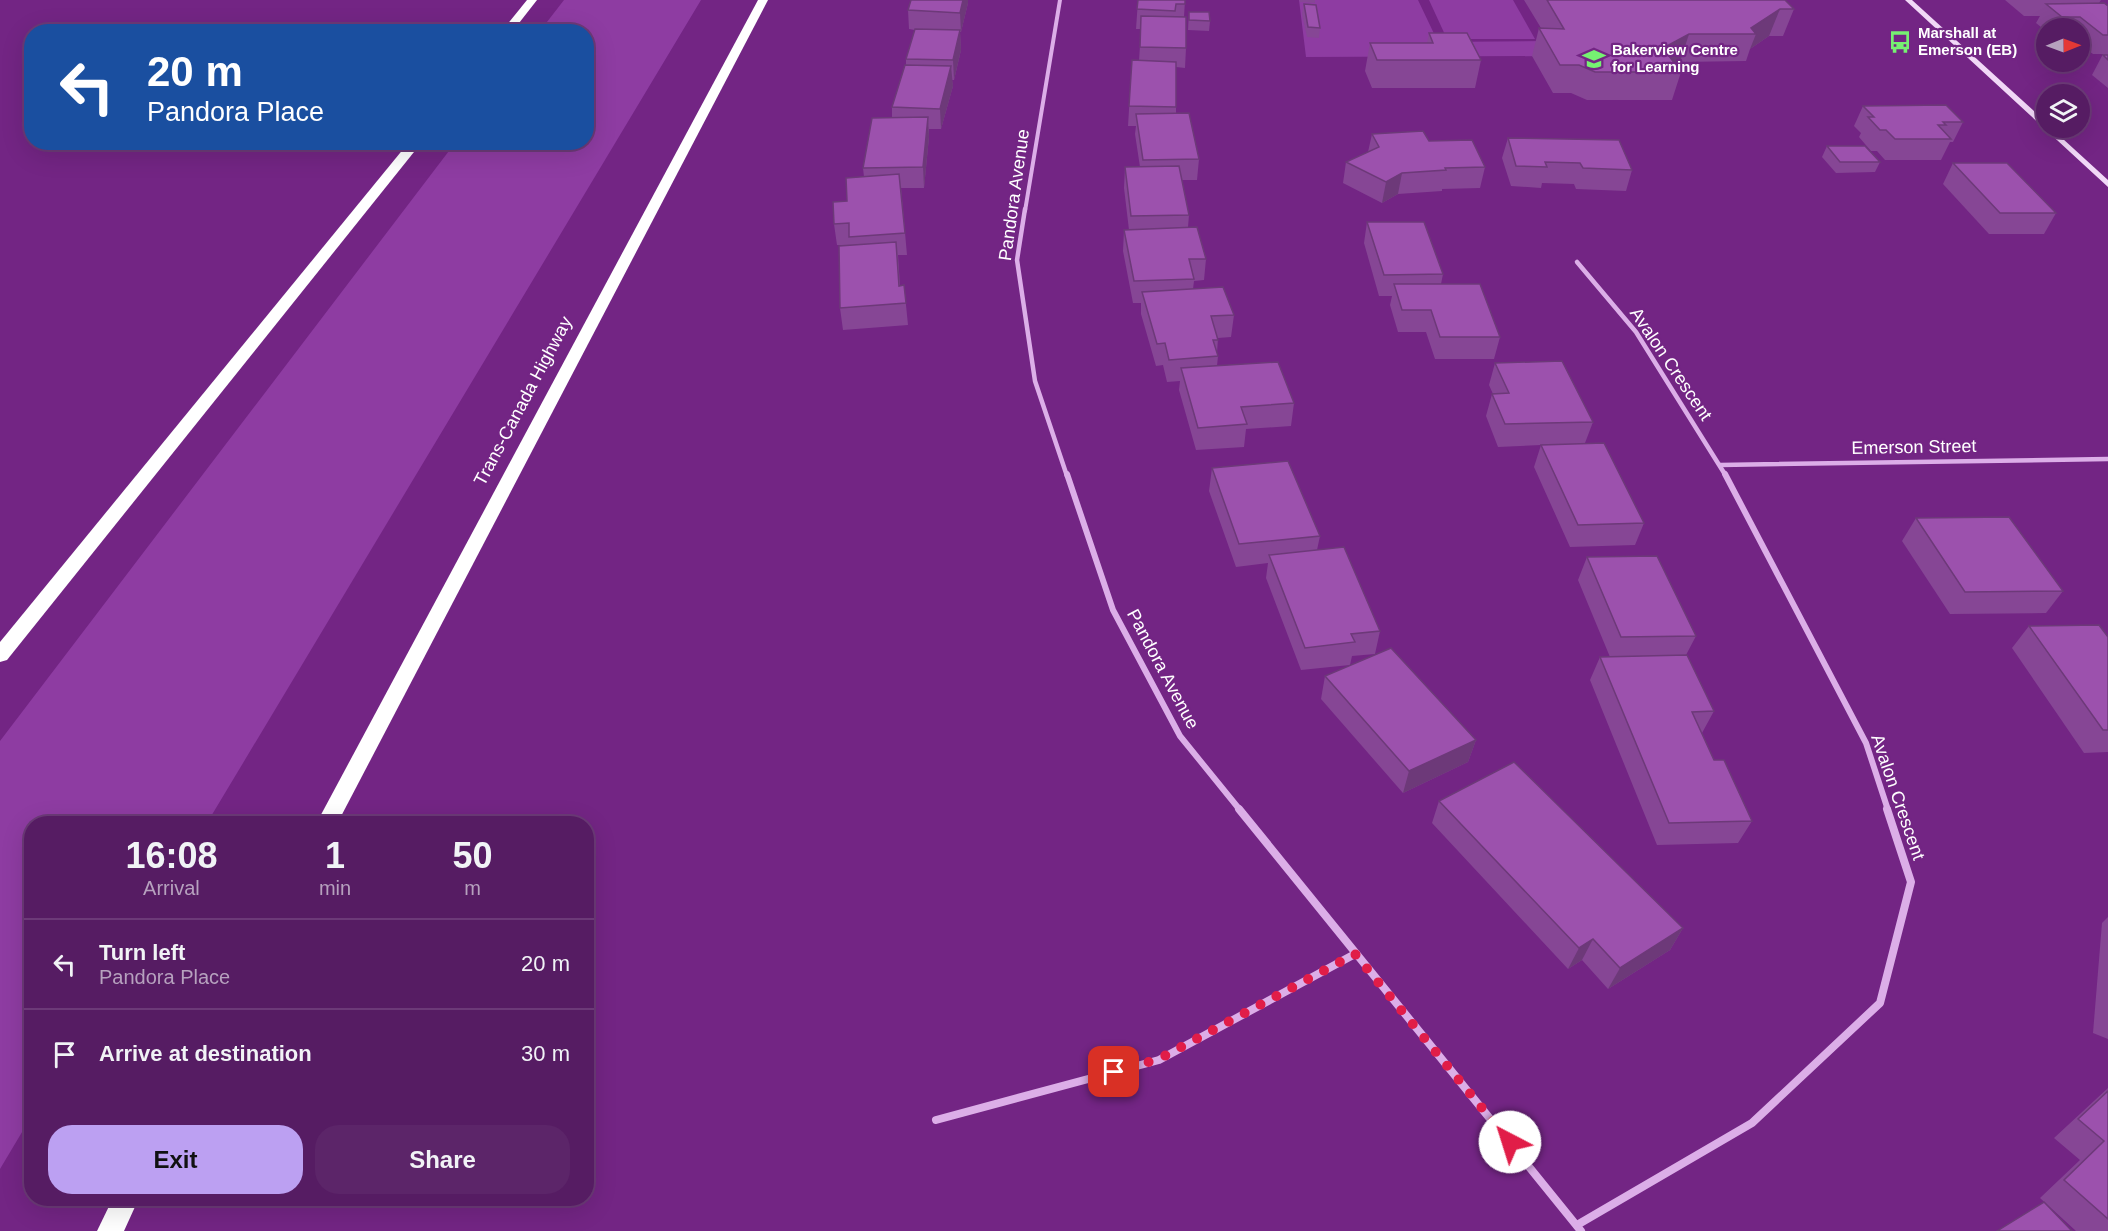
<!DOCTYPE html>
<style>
:root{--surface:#561c63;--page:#5c2569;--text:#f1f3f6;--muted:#b6a1be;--line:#6c3a78;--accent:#bca0f2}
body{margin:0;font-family:Arial,sans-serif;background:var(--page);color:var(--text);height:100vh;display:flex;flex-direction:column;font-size:22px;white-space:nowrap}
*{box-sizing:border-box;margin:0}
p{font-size:20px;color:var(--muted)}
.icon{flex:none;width:33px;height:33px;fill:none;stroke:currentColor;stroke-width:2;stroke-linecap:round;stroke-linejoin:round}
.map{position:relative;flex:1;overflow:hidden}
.drawer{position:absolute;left:24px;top:816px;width:570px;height:390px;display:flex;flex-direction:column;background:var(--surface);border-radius:24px;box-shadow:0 6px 24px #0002,0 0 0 2px var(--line)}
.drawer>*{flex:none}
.top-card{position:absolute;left:24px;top:24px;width:570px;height:126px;border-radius:24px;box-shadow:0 6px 24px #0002,0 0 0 2px var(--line);background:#1a4fa0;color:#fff;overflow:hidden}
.needle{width:39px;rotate:89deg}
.controls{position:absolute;left:2036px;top:18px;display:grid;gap:12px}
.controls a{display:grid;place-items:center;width:54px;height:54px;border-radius:50%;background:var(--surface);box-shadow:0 6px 24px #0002,0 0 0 2px var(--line);font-size:30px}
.pin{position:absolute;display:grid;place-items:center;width:51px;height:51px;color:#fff;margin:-26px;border-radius:12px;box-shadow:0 3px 9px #0006}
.me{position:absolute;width:66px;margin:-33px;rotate:320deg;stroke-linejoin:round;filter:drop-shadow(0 0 4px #0008)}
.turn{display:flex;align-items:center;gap:21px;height:126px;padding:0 24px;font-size:27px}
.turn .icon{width:78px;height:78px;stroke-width:2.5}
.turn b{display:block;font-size:42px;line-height:51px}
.eta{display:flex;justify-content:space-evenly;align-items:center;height:102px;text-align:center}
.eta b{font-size:36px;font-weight:600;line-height:42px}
.action{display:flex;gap:12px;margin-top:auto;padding:12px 24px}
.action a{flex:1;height:69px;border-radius:24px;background:var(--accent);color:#111;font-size:24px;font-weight:600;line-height:69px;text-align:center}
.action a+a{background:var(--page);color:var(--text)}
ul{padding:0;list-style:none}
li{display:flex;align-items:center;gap:18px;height:90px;padding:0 24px;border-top:2px solid var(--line)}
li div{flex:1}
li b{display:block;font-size:22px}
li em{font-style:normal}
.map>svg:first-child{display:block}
</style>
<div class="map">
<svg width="2108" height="1231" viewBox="0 0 2108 1231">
<rect width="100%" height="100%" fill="#732584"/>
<!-- green -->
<g fill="#8e3ca2">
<polygon points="564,0 701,0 207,823 32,824 31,1117 0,1169 0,741 455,143 586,142 586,32 540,31"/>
<polygon points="1299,0 1418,0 1438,42 1548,41 1557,56 1306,57"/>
<polygon points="1429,0 1513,0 1535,39 1447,39"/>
</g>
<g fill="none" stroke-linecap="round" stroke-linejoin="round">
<!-- minor-far3 -->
<polyline stroke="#dcaee8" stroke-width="4" points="1025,211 1060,0"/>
<!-- minor-far2 -->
<g stroke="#dcaee8" stroke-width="4.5">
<polyline points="1025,209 1017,260 1035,381 1067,476"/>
<polyline points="1577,262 1636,332 1726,476"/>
<polyline points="1720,465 2108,459"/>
</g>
<!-- minor-far1 -->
<g stroke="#dcaee8" stroke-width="6">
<polyline points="1067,474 1113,610 1180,736 1240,810"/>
<polyline points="1725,474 1866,743 1888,810"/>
</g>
<!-- minor -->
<g stroke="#dcaee8" stroke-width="8">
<polyline points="1239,809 1581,1231"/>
<polyline points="936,1120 1159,1060 1355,954"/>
<polyline points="1577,1225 1752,1123 1880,1003 1911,882 1887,809"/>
</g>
<!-- secondary -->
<polygon fill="#f1d8f7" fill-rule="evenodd" points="1905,0 1912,0 2046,122 2046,128 2051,128 2108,180 2108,187"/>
<!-- motorway -->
<g fill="#fff" fill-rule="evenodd">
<polygon points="527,0 537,0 512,32 501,32"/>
<polygon points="758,0 768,0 337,824 316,824"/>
<polygon points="409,142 422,142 7,660 0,662 0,642"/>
<polygon points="113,1198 139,1198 124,1231 97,1231"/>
</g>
</g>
<!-- wall -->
<g fill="#864695">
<polygon points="911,0 968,0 968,3 961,32 960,32 961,50 954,80 952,80 953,86 941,129 929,129 929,137 924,188 901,188 907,255 898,255 900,286 904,285 908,325 843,330 840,308 850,245 837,245 834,224 847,201 864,177 863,168 892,117 892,107 906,65 906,59 915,30 909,29 908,10"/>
<polygon points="1138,0 1185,0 1184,17 1186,48 1185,68 1176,67 1176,113 1199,159 1197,180 1182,180 1189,215 1188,227 1206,259 1204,280 1194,281 1193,289 1234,315 1231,337 1218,338 1217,353 1218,356 1217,366 1294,403 1291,426 1246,429 1244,447 1196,450 1179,390 1180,381 1167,382 1163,365 1156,366 1141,314 1141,303 1133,303 1123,251 1124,230 1129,230 1124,188 1125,167 1140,167 1135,134 1136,126 1128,126 1132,60 1139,61 1141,29 1136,29"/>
<polygon points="1299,0 1315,0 1315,3 1300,2"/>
<polygon points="1524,0 1785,0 1794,9 1783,36 1769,36 1750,49 1746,61 1680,62 1675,64 1681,72 1672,100 1587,100 1571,93 1553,93 1532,56 1539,28 1541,28"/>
<polygon points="2005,0 2101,0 2099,3 2108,6 2108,88 2092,75 2103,54 2093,54 2079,43 2079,28 2046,28 2046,31 2036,23 2040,16 2024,16"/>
<polygon points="1304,4 1320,28 1319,38 1307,37 1302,14"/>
<polygon points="1189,12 1210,21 1209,31 1188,30"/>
<polygon points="1429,33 1481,60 1475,88 1372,88 1365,71 1370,43 1427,43"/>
<polygon points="1863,106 1963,122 1953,142 1950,142 1941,160 1885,160 1877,151 1871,151 1859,137 1861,133 1854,126"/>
<polygon points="1372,134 1429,141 1485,167 1480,188 1442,189 1442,191 1398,194 1382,203 1343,183 1346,162 1368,152"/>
<polygon points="1508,138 1632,170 1626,191 1576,189 1574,184 1542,183 1541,188 1511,186 1502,158"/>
<polygon points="1827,146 1880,162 1875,172 1836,173 1822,157"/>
<polygon points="1953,163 2056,213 2044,234 1989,234 1943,184"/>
<polygon points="1367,222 1443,274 1441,284 1500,337 1494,359 1435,359 1426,332 1398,332 1390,305 1392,296 1379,296 1364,243"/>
<polygon points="1495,363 1593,422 1585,443 1644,523 1635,545 1570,547 1534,467 1541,445 1498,447 1486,416 1492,394 1493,394 1489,385"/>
<polygon points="1212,468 1320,536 1317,550 1380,631 1375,654 1352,656 1350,665 1301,670 1266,578 1268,563 1236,567 1209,491"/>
<polygon points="1916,518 2063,591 2046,613 1950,614 1902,541"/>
<polygon points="1587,557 1696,636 1686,655 1714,711 1702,733 1714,760 1752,821 1738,843 1657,845 1590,680 1600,657 1610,657 1578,580"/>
<polygon points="2029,626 2108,637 2108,752 2084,753 2012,648"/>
<polygon points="1325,676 1476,740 1468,762 1403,793 1321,699"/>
<polygon points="1439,801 1683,928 1670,950 1608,989 1582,960 1568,969 1432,823"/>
<polygon points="2108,917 2108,1039 2093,1033 2102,923"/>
<polygon points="2108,1088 2108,1231 2076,1231 2040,1198 2080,1160 2054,1138"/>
</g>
<!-- shaded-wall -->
<g fill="#6d3979">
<polygon points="963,0 968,0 968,3 961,32 960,13"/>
<polygon points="1780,9 1769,36 1750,49 1756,34 1751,28"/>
<polygon points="960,30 961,50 954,80 953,60"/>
<polygon points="1689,34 1680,62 1661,72 1663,48"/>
<polygon points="951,66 953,86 941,129 940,109"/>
<polygon points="928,117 929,137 924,188 923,167"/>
<polygon points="1402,173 1398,194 1382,203 1386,182"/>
<polygon points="1476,740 1468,762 1403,793 1409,771"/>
<polygon points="1683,928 1670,950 1608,989 1620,968"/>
<polygon points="1593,939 1582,960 1568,969 1579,948"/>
</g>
<!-- building -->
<g fill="#9c51ad" stroke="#6d3979" stroke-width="1.5">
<polygon points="911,0 963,0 960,13 908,10"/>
<polygon points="1138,0 1185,0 1185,4 1176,4 1175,11 1137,9"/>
<polygon points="1547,0 1785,0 1794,9 1780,9 1751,28 1756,34 1689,34 1663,48 1681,72 1595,72 1579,65 1560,65 1539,28 1564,29"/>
<polygon points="2104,3 2108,6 2108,35 2103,35 2080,17 2062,17 2046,4"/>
<polygon points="1304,4 1316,5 1320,28 1308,27"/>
<polygon points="1189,12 1209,12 1210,21 1189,20"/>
<polygon points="1141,16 1186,17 1186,48 1140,47"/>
<polygon points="915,29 960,30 953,60 906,59"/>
<polygon points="1429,33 1467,33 1481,60 1377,60 1370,43 1433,43"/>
<polygon points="2103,55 2108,55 2108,60"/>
<polygon points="1132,60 1176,62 1176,107 1129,106"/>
<polygon points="905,65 951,66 940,109 892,107"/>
<polygon points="1946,105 1963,122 1943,122 1946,125 1938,125 1951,139 1895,139 1886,130 1880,130 1868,117 1874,117 1863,106"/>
<polygon points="1189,113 1199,159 1143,160 1136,114"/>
<polygon points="928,117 923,167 863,168 872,118"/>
<polygon points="1423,131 1429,141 1472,140 1485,167 1445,168 1446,170 1402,173 1386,182 1346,162 1379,147 1372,134"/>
<polygon points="1508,138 1619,140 1632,170 1583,168 1580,163 1545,162 1547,167 1516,166"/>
<polygon points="1827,146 1865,146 1880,162 1840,162"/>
<polygon points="1953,163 2007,163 2056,213 2000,213"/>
<polygon points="1179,166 1189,215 1131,216 1125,167"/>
<polygon points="899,174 905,233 849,237 849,223 834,224 833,202 847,201 846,178"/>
<polygon points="1367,222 1424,222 1443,274 1384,275"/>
<polygon points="1197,227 1206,259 1189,259 1194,279 1134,281 1124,230"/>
<polygon points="896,242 899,286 904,285 906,303 840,308 839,246"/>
<polygon points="1394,284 1480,284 1500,337 1440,337 1431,310 1402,310"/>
<polygon points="1223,287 1234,315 1211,316 1218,340 1213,340 1218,356 1169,360 1165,343 1157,344 1142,292"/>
<polygon points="1562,361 1593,422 1505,424 1492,394 1509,393 1495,363"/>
<polygon points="1278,362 1294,403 1241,407 1247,424 1198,428 1181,368"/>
<polygon points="1604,443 1644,523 1578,525 1541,445"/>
<polygon points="1288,461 1320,536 1239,544 1212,468"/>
<polygon points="2009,517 2063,591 1965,592 1916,518"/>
<polygon points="1344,547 1380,631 1351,634 1355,642 1305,648 1269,555"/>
<polygon points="1657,556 1696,636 1621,637 1587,557"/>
<polygon points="2099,625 2108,637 2108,730 2103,730 2029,626"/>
<polygon points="1391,648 1476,740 1409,771 1325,676"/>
<polygon points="1687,655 1714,711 1692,712 1714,760 1724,760 1752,821 1669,823 1600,657"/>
<polygon points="1514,762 1683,928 1620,968 1593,939 1579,948 1439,801"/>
<polygon points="2108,1091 2108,1219 2064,1180 2104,1141 2078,1119"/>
<polygon points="2044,1202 2072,1231 1997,1231"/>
</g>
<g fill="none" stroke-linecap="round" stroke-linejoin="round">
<!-- route -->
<polyline stroke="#e11d48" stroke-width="10" stroke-dasharray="0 18" points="1114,1072 1159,1059 1355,954 1510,1142"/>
</g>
<!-- icons -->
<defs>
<g id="bus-bare" transform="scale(1.8)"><path d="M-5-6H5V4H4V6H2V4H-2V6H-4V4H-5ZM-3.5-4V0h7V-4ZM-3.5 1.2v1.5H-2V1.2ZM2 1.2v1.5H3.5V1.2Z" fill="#76f172" stroke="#732584" stroke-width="2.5" paint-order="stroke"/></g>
<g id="school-bare" transform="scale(1.8)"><path d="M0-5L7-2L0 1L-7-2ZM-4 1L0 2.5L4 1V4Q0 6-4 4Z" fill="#76f172" stroke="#732584" stroke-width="2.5" paint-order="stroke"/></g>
</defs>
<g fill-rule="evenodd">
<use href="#bus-bare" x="1900" y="42"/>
<use href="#school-bare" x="1594" y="59"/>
</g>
<g text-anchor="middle" stroke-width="4.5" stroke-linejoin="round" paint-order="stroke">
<!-- far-poi labels -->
<g font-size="15" font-weight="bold" fill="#fff" stroke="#732584" text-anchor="start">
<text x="1918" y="38">Marshall at<tspan x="1918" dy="17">Emerson (EB)</tspan></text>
<text x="1612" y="55">Bakerview Centre<tspan x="1612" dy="17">for Learning</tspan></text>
</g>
<!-- street labels -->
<g font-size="18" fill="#fff" stroke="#732584">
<text transform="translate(1014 195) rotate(-82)" y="6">Pandora Avenue</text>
<text transform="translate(1671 364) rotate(56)" y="6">Avalon Crescent</text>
<text transform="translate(523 401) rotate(-62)" y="6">Trans-Canada Highway</text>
<text transform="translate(1914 447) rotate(-1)" y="6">Emerson Street</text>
<text transform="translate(1163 669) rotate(62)" y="6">Pandora Avenue</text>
<text transform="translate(1898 797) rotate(71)" y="6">Avalon Crescent</text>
</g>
</g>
</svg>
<div class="controls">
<a><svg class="needle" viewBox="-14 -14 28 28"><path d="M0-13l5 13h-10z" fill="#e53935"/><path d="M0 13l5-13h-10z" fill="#b6a1be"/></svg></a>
<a><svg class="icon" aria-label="layers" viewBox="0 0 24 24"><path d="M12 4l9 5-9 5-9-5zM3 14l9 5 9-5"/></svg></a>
</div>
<div class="pin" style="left:1114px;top:1072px;background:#d93025"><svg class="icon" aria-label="arrive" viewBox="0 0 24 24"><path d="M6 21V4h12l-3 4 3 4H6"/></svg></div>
<svg class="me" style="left:1510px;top:1142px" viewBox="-20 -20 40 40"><circle r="19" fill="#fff"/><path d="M0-13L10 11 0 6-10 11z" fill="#e11d48"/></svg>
<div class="top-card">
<div class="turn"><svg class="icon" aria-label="left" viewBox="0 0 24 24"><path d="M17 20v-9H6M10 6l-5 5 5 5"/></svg><div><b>20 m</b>Pandora Place</div></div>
</div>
<section class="drawer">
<div class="eta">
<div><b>16:08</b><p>Arrival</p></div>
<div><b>1</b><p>min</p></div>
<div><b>50</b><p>m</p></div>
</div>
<ul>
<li><svg class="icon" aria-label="left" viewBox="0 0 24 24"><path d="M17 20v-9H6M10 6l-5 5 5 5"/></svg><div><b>Turn left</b><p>Pandora Place</p></div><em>20 m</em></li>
<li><svg class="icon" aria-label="arrive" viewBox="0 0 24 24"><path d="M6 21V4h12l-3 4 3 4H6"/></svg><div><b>Arrive at destination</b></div><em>30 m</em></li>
</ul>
<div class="action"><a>Exit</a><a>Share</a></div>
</section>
</div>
